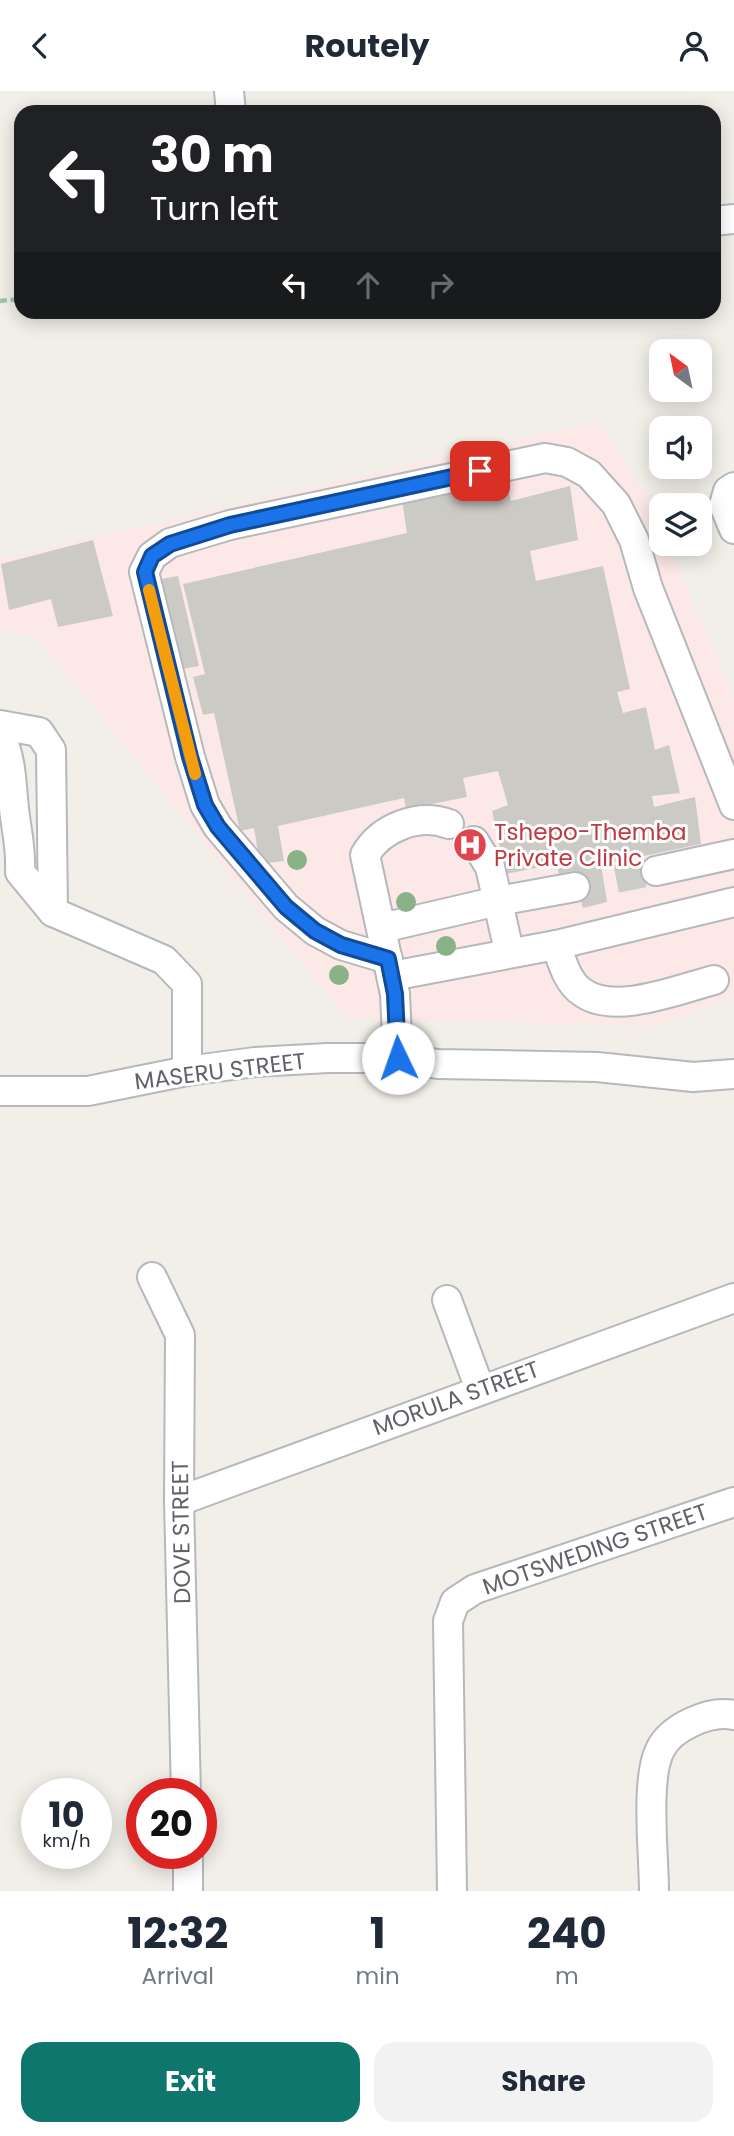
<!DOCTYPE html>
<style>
:root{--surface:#fff;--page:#f2f2f3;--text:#1f2937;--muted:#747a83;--accent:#0f766e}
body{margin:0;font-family:Poppins,sans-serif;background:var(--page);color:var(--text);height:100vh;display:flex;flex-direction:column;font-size:26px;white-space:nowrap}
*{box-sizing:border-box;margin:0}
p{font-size:23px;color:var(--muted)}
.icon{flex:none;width:38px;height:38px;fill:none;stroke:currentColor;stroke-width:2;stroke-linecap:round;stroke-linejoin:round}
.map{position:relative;height:1800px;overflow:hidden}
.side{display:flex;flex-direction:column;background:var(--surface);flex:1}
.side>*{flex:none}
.banner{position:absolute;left:14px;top:14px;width:707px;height:214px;border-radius:21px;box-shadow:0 4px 18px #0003;background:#202124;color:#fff;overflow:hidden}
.needle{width:46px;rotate:327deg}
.fabs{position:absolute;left:649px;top:248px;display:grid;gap:14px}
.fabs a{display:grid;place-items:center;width:63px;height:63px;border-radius:14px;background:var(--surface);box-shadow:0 4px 18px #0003;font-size:35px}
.speed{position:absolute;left:21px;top:1687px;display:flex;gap:14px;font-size:35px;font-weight:700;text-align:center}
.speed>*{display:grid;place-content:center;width:91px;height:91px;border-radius:50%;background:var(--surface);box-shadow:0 4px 18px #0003;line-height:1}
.speed small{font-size:18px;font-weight:400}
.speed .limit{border:10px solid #d22;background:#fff;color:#111}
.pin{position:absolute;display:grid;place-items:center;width:60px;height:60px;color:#fff;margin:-30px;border-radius:14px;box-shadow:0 4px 10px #0006}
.me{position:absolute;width:77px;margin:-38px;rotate:357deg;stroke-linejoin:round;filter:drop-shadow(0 0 5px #0008)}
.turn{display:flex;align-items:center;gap:24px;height:147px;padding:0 21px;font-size:32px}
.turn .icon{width:91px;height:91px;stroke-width:2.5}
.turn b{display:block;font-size:49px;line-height:60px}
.lanes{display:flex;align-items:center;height:66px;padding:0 21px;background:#0003;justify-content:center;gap:35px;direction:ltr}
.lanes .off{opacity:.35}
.eta{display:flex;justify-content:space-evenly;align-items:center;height:119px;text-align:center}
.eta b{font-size:42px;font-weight:700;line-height:49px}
.button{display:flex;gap:14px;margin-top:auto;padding:14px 21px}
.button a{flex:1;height:80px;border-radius:21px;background:var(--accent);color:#fff;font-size:28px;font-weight:700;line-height:80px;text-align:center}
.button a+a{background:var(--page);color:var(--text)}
header{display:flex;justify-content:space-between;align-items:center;height:91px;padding:0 21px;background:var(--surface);font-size:32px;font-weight:700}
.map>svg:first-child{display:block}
</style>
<header><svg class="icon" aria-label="back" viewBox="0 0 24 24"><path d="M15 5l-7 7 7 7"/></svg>Routely<svg class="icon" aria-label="person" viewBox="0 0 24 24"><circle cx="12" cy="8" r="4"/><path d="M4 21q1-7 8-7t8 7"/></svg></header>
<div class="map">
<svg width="734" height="1800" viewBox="0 0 734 1800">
<rect width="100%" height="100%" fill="#f1efe8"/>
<!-- medical -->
<polygon fill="#fce8e6" points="600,330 648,408 661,439 662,453 668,453 734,605 734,904 659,935 346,927 37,547 0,538 0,468"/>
<!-- building -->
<g fill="#cccac5">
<polygon points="505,385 511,410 570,395 578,449 530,460 536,490 603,475 630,598 617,601 623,622 646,616 655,659 669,654 680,702 652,705 654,716 695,706 701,753 601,774 607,811 583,817 572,780 559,783 556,773 506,783 492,720 508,714 498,680 463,687 467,706 406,718 404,707 278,735 284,770 260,773 254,737 240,740 214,622 203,624 193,586 205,583 183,493 407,442 402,409"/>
<polygon points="93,449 113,525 58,536 51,508 9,519 1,473"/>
<polygon points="178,485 199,575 172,580 151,490"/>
</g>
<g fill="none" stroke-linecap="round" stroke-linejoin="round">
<!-- minor-tunnel -->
<polyline stroke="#ccccc8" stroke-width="28" stroke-dasharray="28 14" stroke-linecap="butt" points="575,796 656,780"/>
<!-- minor casing -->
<g stroke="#b5b8bc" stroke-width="32">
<g id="minor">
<polyline points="229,0 231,21"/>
<polyline points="714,130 734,128"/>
<polyline points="734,396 728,400 724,414 734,438"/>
<polyline points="0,634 39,641 51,659 53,821"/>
<path d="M0,644C13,670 11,697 15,726C18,747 21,759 20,781L53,821L164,869L187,893V980"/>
<polyline points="474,750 490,776 509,860"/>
<polyline points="656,780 734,763"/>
<polyline points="382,837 498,810 575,796"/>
<path d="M556,854C562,870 567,891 582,901C614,925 679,898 714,889"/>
<polyline points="388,868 341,854 315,840 286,816 218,736 205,714 190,666 144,481 152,465 170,452 230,434 545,367 567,371 589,383 616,413 634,449 648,497 734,714"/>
<polyline points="392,885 556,854 734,811"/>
<path d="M398,967L395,903L365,764C381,736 419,722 449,733"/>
<polyline points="0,1000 88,1000 187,980 255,971 328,967 398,967 438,973 597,976 693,986 734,983"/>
<polyline points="152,1186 180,1244 179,1410 186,1703"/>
<polyline points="447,1209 480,1298"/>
<polyline points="179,1410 734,1207"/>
<polyline points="188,1762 188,1800"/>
<polyline points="452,1800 448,1530 455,1511 475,1498 734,1411"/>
<path d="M654,1800C654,1765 645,1688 660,1659C666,1646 679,1637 692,1631C705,1625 719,1621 734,1624"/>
</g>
</g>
<!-- path -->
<polyline stroke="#9cc7a9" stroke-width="4.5" stroke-dasharray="7 3.5" stroke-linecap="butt" points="0,210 21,208"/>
<!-- minor -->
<use href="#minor" stroke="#fff" stroke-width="28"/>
</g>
<!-- trees -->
<g fill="#89b387">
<circle cx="297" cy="769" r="10"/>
<circle cx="406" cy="811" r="10"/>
<circle cx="446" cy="855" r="10"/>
<circle cx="339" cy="884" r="10"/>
</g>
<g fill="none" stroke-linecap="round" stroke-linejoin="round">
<!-- route casing -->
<g stroke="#114b97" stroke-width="18">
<polyline id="route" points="398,967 395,903 388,868 341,854 315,840 286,816 218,736 205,714 190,666 145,481 152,465 170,453 230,434 480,380"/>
</g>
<!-- route -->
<use href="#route" stroke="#1a73e8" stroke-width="12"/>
<!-- slow -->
<polyline stroke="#f59e0b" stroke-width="12" points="149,499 195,683"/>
</g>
<!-- icons -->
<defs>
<g id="hospital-disc" transform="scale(1.75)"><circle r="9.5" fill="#e0444e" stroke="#fff"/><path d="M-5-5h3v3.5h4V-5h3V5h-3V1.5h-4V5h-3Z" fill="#fff"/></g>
</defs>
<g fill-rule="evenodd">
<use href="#hospital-disc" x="470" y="754"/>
</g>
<g text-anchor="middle" stroke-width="6" stroke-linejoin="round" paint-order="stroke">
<!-- health labels -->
<g font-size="23" fill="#be3a42" stroke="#fff" text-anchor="start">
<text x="494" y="749">Tshepo-Themba<tspan x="494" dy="26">Private Clinic</tspan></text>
</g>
<!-- street labels -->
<g font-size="23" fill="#5f6368" stroke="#fff">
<text transform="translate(220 980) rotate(-7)" y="8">MASERU STREET</text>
<text transform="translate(456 1307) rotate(-20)" y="8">MORULA STREET</text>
<text transform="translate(181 1441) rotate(-91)" y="8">DOVE STREET</text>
<text transform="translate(595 1458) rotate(-19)" y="8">MOTSWEDING STREET</text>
</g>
</g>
</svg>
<div class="fabs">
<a><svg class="needle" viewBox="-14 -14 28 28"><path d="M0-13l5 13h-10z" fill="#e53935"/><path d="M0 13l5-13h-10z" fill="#747a83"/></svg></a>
<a><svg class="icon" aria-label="sound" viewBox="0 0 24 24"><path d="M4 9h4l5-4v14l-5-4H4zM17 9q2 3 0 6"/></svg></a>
<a><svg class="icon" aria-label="layers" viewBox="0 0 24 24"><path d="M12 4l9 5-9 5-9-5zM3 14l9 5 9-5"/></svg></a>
</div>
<div class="speed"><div>10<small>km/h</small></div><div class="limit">20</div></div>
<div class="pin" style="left:480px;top:380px;background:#d93025"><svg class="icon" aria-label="arrive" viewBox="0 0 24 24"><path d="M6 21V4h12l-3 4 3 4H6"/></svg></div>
<svg class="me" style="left:398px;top:967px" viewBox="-20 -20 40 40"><circle r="19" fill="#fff"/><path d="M0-13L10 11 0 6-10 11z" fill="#1a73e8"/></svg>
<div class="banner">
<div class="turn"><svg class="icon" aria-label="left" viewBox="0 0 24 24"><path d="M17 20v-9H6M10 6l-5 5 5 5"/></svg><div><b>30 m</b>Turn left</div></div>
<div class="lanes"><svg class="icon" aria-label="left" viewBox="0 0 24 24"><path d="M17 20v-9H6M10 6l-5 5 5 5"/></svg><svg class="icon off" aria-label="ahead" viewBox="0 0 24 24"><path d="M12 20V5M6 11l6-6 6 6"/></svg><svg class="icon off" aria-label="right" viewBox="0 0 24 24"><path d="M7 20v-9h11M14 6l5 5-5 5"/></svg></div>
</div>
</div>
<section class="side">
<div class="eta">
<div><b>12:32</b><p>Arrival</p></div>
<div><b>1</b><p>min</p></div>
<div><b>240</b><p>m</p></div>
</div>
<div class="button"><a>Exit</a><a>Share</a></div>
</section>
